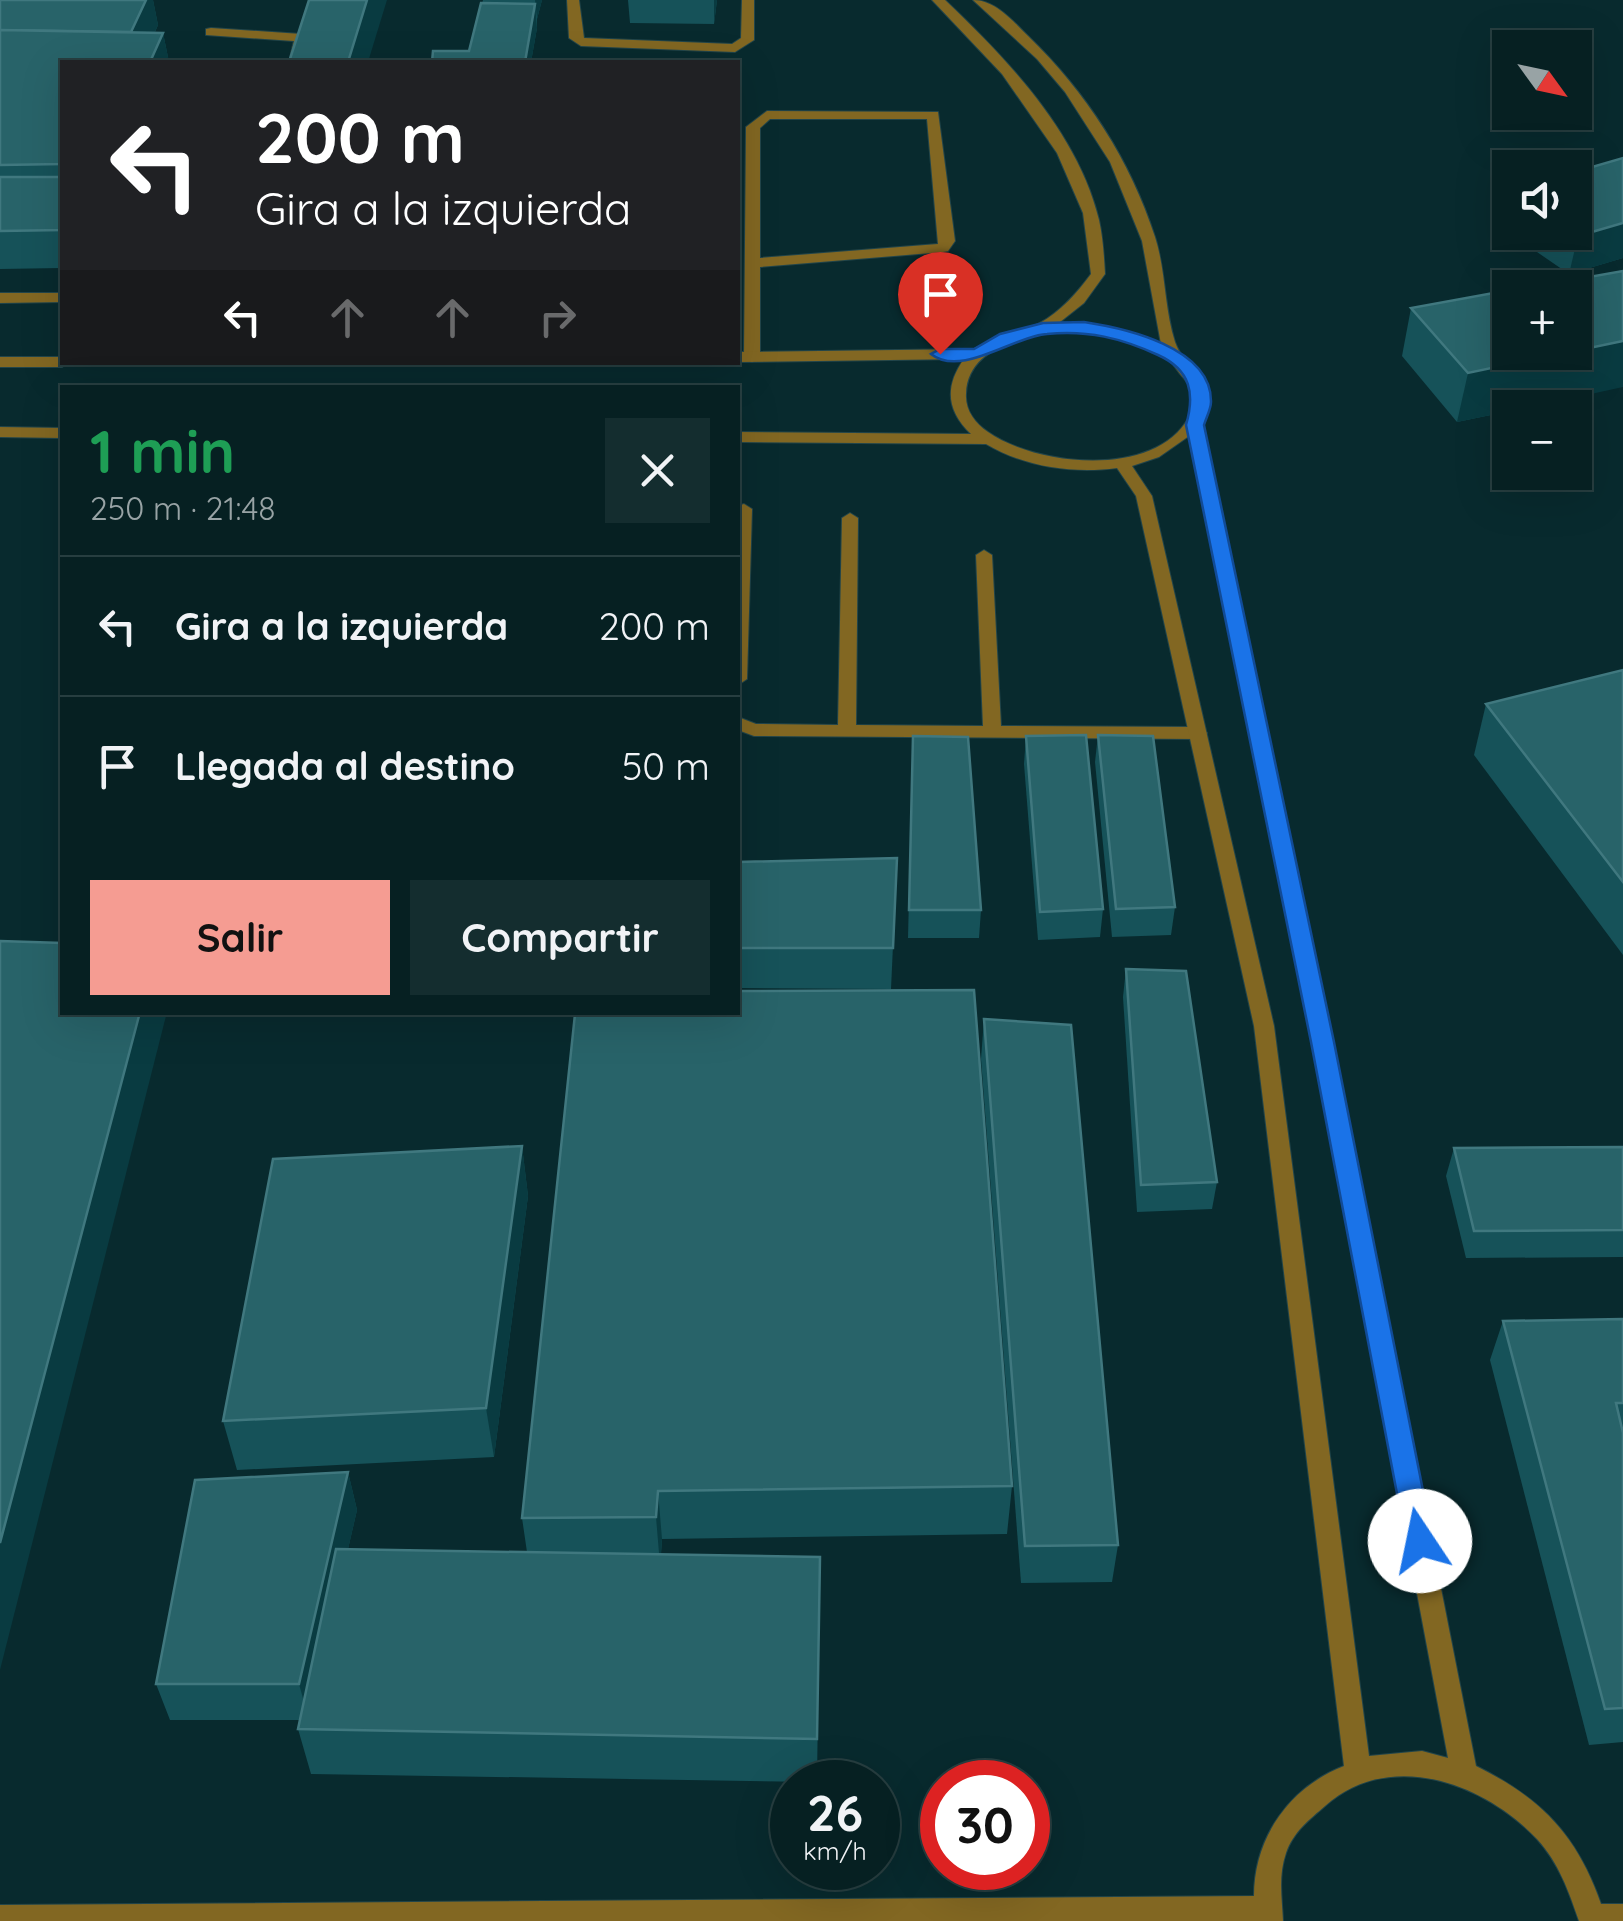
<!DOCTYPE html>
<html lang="es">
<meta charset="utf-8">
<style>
:root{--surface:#062022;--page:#142d2f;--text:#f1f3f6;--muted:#98a3a5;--line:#273e40;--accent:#f59c92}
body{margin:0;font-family:Quicksand,sans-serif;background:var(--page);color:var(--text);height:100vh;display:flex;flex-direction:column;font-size:38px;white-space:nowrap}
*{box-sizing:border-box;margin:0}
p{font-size:32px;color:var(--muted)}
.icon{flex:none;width:55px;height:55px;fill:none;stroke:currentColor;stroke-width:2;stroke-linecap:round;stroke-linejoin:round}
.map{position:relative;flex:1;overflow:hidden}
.drawer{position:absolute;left:60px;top:385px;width:680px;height:630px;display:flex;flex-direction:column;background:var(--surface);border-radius:0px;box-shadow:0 10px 40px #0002,0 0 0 2px var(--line)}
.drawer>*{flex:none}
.hud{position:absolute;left:60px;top:60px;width:680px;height:305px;border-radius:0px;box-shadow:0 10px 40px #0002,0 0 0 2px var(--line);background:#202124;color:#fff;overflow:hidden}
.needle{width:65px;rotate:123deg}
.controls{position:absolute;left:1492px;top:30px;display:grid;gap:20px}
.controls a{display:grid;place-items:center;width:100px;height:100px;border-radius:0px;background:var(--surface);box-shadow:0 10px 40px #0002,0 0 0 2px var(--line);font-size:50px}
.speed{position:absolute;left:770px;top:1760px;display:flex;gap:20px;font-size:50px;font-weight:700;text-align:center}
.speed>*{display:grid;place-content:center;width:130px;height:130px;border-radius:50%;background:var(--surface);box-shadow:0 10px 40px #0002,0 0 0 2px var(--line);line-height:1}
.speed small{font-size:25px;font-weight:400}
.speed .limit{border:15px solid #d22;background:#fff;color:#111}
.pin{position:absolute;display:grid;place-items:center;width:85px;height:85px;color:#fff;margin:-102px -42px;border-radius:50% 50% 50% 0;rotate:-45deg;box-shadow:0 0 10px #0007}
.pin .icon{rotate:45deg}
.me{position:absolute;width:110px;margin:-55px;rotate:349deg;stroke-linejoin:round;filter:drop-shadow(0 0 8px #0008)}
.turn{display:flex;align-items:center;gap:35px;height:210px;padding:0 30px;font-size:45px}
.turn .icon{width:130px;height:130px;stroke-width:2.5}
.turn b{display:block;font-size:70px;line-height:85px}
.lanes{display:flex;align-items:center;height:95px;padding:0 30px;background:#0003;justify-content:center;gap:50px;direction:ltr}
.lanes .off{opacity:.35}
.round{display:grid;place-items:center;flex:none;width:105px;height:105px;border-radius:0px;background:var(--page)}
.head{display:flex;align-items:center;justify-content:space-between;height:170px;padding:0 30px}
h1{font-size:60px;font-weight:800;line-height:75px;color:#1e9e55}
.cta{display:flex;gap:20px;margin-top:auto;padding:20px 30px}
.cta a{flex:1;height:115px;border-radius:0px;background:var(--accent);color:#111;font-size:40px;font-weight:800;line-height:115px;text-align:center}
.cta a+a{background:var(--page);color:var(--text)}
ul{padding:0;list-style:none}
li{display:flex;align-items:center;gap:30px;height:140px;padding:0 30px;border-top:2px solid var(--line)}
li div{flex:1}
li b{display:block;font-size:38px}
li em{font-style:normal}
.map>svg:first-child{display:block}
</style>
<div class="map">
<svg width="1623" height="1921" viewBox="0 0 1623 1921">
<rect width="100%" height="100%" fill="#082a2e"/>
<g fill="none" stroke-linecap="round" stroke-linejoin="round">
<!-- service casing -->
<g stroke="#22454a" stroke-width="2">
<g id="service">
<polygon points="567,0 579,0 584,38 732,44 741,38 742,0 754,0 754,40 735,52 581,46 569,38"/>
<polygon points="211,28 301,34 308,38 301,62 289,62 294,41 206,35 206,29"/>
<path d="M767,111L938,112L955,241L948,251L943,252L760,267V357L752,362L744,357L746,127ZM770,119H927L938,244L760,258V128Z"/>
<polygon points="0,293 62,293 62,302 0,303"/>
<polygon points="744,504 752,509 747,679 738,685 738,506"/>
<polygon points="850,513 858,518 856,725 983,726 976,555 984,550 992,555 1001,726 1198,727 1207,733 1198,739 754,736 738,730 738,717 756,724 838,725 842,518"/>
</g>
</g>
<!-- minor casing -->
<g stroke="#22454a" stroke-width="2">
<g id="minor">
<path d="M932,0H945C1008,60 1078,133 1099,220C1103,238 1104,256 1105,274L1084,303L1060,322L1103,326L1161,344L1142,241L1110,162L1065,92L1037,59L973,0C995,0 1013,21 1028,36C1086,92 1130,160 1155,237C1166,271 1164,308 1175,342C1185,372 1223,388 1202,423L1333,1041L1476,1766C1541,1798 1577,1835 1601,1904H1623V1921H1579C1569,1892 1559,1863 1537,1839C1484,1783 1390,1748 1325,1806C1310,1819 1293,1832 1286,1853C1278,1876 1282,1898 1283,1921H0V1905L1254,1896C1254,1837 1290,1787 1344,1766L1254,1026L1136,496L1117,468C1073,474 1025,467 986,444L738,442V432L971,434C947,411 944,387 964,359L738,362V352L974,349C994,337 1020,334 1040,323C1061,311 1077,293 1091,274L1083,213L1057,153L1002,74ZM1057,332C1088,332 1141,338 1167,358C1172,362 1177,370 1181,375C1192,386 1197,403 1189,417C1155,479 1037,466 988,432C975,423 965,410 966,394C967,349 1020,337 1057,332ZM1189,436L1313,1041L1448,1758L1422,1751L1369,1756L1274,1026L1152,496L1132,466L1159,457Z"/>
<polygon points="0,357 62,357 62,362 69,362 62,367 0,367"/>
<polygon points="0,427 62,428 62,438 0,437"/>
</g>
</g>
<!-- service -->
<use href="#service" fill="#826722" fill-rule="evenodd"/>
<!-- minor -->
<use href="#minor" fill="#826722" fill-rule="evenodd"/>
</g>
<!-- wall -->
<g fill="#165259">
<polygon points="0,0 153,0 158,25 155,32 163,33 169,62 62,62 62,268 0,269"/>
<polygon points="483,0 542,0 537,19 537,28 531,62 432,62 469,51"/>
<polygon points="628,0 717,0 714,24 630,23"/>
<polygon points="1623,158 1623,258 1569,274 1502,228 1510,191 1510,232 1575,232"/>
<polygon points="1411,308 1510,408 1510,411 1457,422 1402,356"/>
<polygon points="1623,670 1623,955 1474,755 1486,704"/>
<polygon points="1098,735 1175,907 1171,935 1112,937 1095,762"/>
<polygon points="913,736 981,910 979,938 908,938"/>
<polygon points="1026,736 1103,909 1100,937 1038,940 1024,764"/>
<polygon points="897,858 891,989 738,988 738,862"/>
<polygon points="1126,969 1217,1182 1212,1209 1137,1212 1123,997"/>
<polygon points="575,1014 1012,1486 1007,1534 662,1539 661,1554 820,1557 817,1782 311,1774 298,1729 300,1720 170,1720 156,1684 348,1472 357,1510 348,1549 527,1552 522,1518"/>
<polygon points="984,1019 1118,1545 1112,1582 1021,1583 981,1059"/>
<polygon points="522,1146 528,1196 494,1457 237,1470 223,1421"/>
<polygon points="1623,1147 1623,1257 1466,1258 1446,1176 1454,1148"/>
<polygon points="1623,1319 1623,1742 1589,1745 1490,1360 1503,1321"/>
</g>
<!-- shaded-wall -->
<g fill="#093b41">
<polygon points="146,0 153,0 158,25 141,62 128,38"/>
<polygon points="367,0 387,0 368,62 348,62"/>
<polygon points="535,0 542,0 537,19"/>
<polygon points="714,0 717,0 714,24"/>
<polygon points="535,4 537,28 531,62 525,62"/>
<polygon points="163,33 169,62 150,62"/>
<polygon points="1623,223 1623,258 1569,274 1578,236"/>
<polygon points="1623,341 1623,387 1527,408 1510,408 1510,411 1457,422 1468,373 1567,352 1575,352 1575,351"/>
<polygon points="140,1012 167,1012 0,1670 0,1543"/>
<polygon points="522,1146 528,1196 494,1457 486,1408"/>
<polygon points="348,1472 357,1510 309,1720 299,1684"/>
<polygon points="658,1491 662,1539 660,1565 656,1517"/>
</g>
<!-- building -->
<g fill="#286369" stroke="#40787f" stroke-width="2.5">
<polygon points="0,0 146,0 131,32 0,30"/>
<polygon points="309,0 367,0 348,62 289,62"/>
<polygon points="481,3 535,4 525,62 432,62 433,51 469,51"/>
<polygon points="0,30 163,33 150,62 62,62 62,164 0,165"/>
<polygon points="1623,158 1623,223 1578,236 1573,232 1575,232 1575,172"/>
<polygon points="0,177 62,177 62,230 0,231"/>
<polygon points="1623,271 1623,341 1575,351 1575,288 1527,288"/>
<polygon points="1510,290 1510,352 1567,352 1468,373 1411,308"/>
<polygon points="1623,670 1623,882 1486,704"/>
<polygon points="1086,735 1103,909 1040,912 1026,736"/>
<polygon points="1098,735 1153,736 1175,907 1116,909"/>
<polygon points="913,736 968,737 981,910 909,910"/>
<polygon points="897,858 893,948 738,948 738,862"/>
<polygon points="0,941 62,943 62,1012 140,1012 0,1543"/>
<polygon points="1126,969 1186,971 1217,1182 1141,1185"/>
<polygon points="974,990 1012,1486 658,1491 656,1517 522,1518 575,1014 621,1012 738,1012 738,991"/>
<polygon points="984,1019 1071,1025 1118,1545 1025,1546"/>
<polygon points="522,1146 486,1408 223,1421 273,1159"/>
<polygon points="1623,1147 1623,1230 1474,1231 1454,1148"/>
<polygon points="1623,1319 1623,1403 1616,1403 1623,1433 1623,1708 1605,1709 1503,1321"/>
<polygon points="348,1472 299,1684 156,1684 195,1480"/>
<polygon points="336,1549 820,1557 817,1739 298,1729"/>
</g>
<!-- route -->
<path fill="#1a73e8" stroke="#114b97" stroke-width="2.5" d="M1084,322C1124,328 1212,347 1211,402C1211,409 1206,418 1204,425L1334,1042L1433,1541L1429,1550L1420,1553L1410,1550L1406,1541L1311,1042L1186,425C1195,394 1191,370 1158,355C1121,338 1088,330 1047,334C1014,336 961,378 931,354L940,349H974L1000,334L1043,323Z"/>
</svg>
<div class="controls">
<a><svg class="needle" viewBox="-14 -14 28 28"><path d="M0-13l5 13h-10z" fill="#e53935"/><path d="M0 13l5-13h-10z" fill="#98a3a5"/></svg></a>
<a><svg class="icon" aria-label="sound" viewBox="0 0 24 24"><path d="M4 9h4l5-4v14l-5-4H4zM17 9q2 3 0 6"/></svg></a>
<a>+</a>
<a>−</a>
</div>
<div class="speed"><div>26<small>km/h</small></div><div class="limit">30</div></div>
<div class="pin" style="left:940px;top:354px;background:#d93025"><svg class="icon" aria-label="arrive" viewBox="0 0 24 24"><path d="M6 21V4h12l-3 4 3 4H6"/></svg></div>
<svg class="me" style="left:1420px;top:1541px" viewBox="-20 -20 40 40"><circle r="19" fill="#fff"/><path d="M0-13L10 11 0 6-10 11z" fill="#1a73e8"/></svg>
<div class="hud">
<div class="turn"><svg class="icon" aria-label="left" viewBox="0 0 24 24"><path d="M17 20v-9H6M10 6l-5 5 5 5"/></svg><div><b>200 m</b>Gira a la izquierda</div></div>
<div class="lanes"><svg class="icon" aria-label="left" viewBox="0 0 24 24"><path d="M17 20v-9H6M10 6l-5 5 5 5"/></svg><svg class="icon off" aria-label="ahead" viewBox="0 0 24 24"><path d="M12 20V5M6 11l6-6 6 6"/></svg><svg class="icon off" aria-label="ahead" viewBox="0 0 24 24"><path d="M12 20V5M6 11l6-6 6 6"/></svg><svg class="icon off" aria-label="right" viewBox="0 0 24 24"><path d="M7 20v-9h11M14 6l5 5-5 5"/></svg></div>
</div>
<section class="drawer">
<div class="head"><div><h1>1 min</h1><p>250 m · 21:48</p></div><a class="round"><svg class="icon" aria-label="close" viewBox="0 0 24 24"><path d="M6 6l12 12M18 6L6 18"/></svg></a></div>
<ul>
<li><svg class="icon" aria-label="left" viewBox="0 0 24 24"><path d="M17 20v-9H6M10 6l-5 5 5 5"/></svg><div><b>Gira a la izquierda</b></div><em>200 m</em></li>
<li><svg class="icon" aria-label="arrive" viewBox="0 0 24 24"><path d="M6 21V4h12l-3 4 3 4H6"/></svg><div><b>Llegada al destino</b></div><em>50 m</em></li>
</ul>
<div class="cta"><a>Salir</a><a>Compartir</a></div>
</section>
</div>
